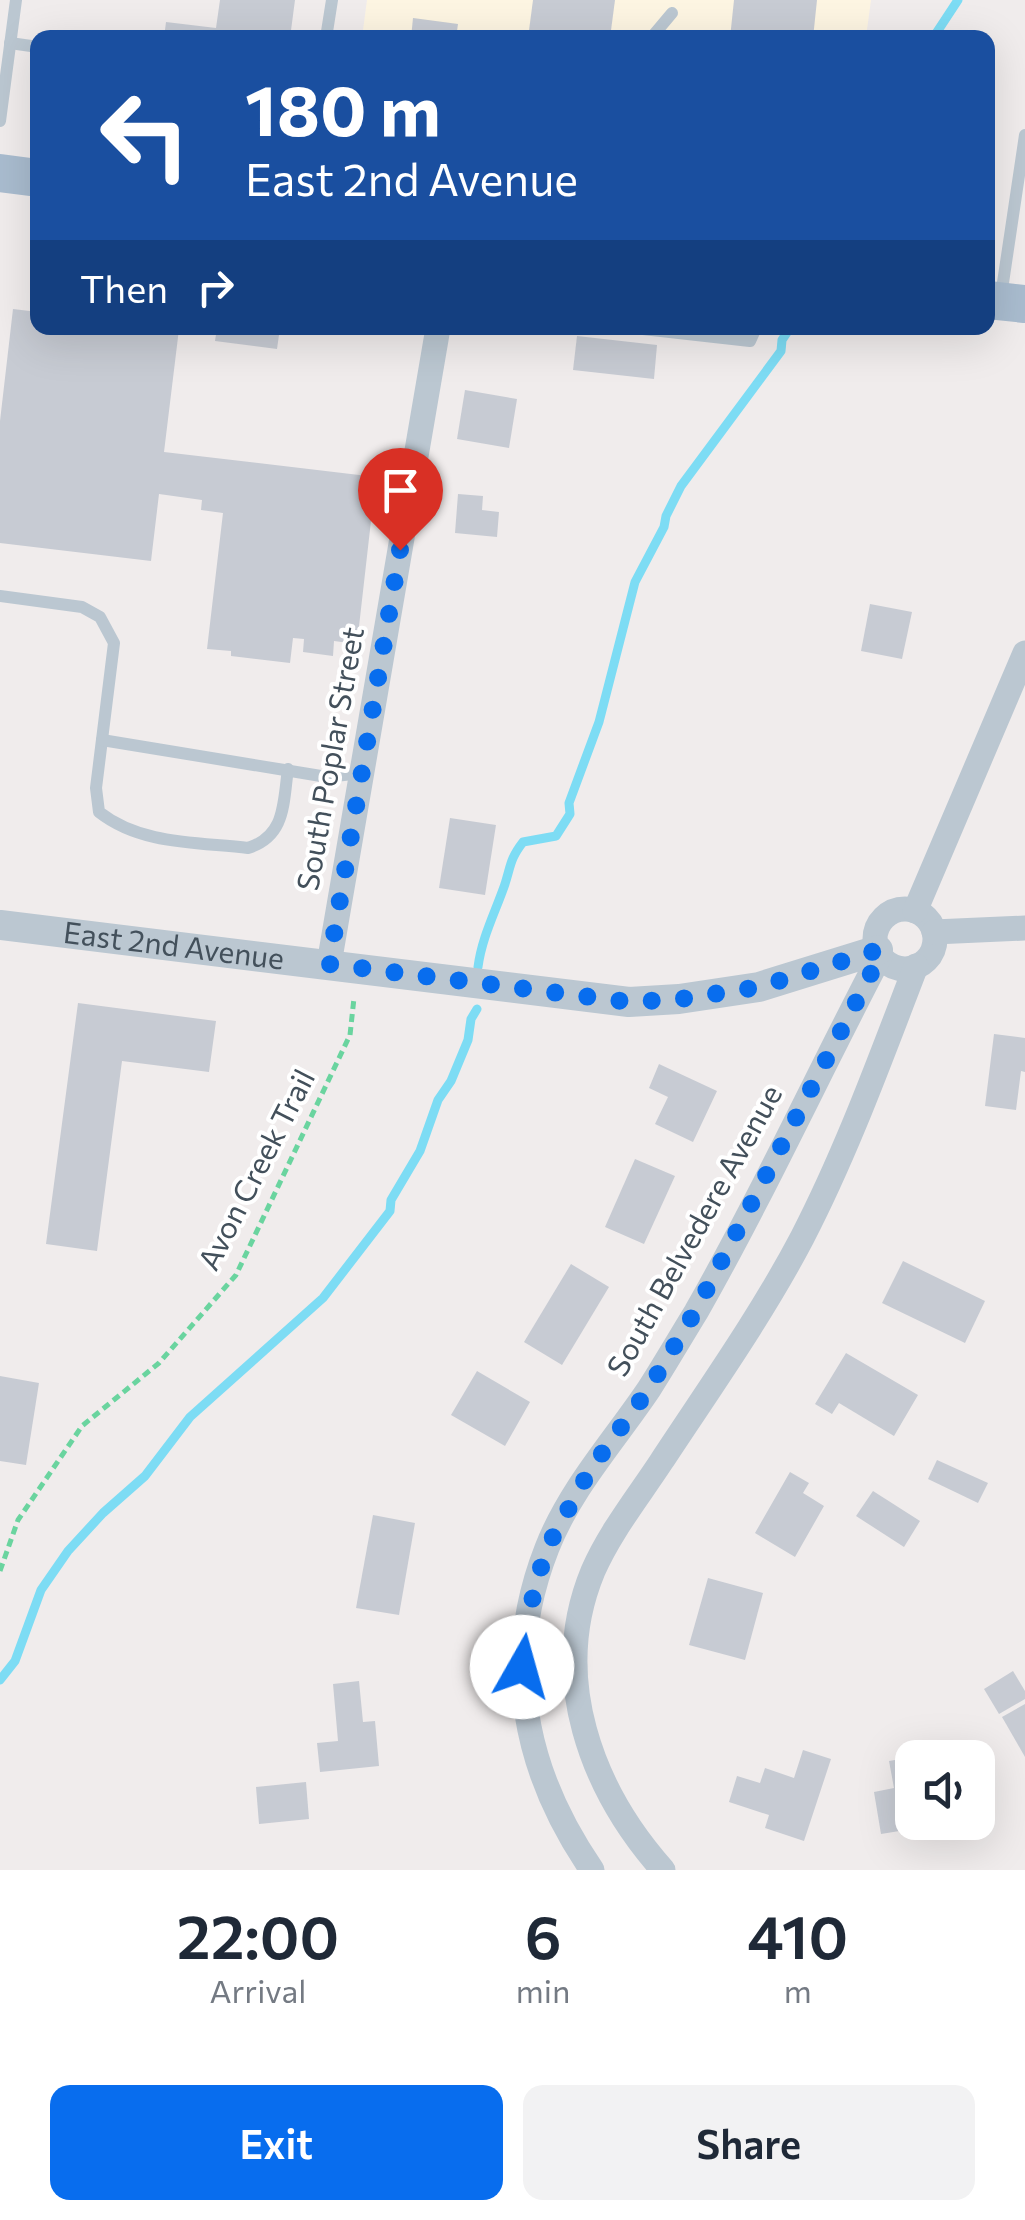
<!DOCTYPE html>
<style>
:root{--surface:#fff;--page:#f2f2f3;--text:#1f2937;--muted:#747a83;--accent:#086dee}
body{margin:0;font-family:Commissioner,sans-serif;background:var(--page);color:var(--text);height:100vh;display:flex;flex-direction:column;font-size:38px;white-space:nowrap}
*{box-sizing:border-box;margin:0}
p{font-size:32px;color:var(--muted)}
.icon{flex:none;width:55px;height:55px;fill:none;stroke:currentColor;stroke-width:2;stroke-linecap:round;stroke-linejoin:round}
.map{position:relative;height:1870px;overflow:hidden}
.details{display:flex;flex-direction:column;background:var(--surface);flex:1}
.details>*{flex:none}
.top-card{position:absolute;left:30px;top:30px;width:965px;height:305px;border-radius:20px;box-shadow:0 10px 40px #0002;background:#1a4fa0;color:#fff;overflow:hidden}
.controls{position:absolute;left:895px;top:1740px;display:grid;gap:20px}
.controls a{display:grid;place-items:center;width:100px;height:100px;border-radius:20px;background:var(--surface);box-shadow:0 10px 40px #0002;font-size:50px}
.pin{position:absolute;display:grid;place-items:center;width:85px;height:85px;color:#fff;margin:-102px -42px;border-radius:50% 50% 50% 0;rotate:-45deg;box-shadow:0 0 10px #0007}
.pin .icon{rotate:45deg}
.me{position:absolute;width:110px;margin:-55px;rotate:7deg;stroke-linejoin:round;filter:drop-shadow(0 0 8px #0008)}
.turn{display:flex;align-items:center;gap:35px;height:210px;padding:0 50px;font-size:45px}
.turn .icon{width:130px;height:130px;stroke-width:2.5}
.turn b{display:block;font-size:70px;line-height:85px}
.then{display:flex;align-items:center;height:95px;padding:0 50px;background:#0003;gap:20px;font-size:38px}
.eta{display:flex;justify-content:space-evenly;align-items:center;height:170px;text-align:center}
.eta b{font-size:60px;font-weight:600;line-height:70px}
.primary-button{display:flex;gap:20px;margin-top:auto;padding:20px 50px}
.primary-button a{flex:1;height:115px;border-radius:20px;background:var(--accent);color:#fff;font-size:40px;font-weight:600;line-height:115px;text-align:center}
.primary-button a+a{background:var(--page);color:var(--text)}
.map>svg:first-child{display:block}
</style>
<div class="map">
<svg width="1025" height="1870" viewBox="0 0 1025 1870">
<rect width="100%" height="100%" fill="#f0ecec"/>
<!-- commercial -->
<polygon fill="#fdf5e2" points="367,0 871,0 866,37 362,38"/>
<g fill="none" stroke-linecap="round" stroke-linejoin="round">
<!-- stream -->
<g stroke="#7ddcf4" stroke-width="9">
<polyline points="933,38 958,0"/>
<path d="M478,967C482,937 495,913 505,884C511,865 510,859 523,842L556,836L570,814L569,803L599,722L635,582L664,527L666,516L681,486L781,351L782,340L790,328"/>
<polyline points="0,1680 15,1661 41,1590 68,1551 103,1513 145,1476 190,1417 323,1298 390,1211 391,1200 420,1151 438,1100 451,1081 468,1040 471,1019 477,1009"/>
</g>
</g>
<!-- building -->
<g fill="#c7cbd3">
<polygon points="220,0 295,0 290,38 164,38 166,22 216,28"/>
<polygon points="533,0 615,0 610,38 528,38"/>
<polygon points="734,0 817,0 813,38 730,38"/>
<polygon points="413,18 458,24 456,38 411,38"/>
<polygon points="13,309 38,312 38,328 179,329 164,452 376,477 357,644 334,641 333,656 303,652 304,639 293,638 290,663 231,656 231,651 207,649 223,513 201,510 202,500 159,494 151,561 0,543 0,421"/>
<polygon points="217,328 280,328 277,349 215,341"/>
<polygon points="577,336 657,345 654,379 573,370"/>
<polygon points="465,390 517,399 509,448 457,439"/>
<polygon points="458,494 483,496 482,510 499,512 497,537 455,533"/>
<polygon points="870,604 912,612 902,659 861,651"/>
<polygon points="450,818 496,825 485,895 439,888"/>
<polygon points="78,1003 216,1021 209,1072 122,1061 97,1251 46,1244"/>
<polygon points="994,1034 1025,1038 1025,1072 1021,1071 1016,1110 985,1106"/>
<polygon points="659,1064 717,1091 693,1142 655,1124 668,1097 649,1088"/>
<polygon points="635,1159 675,1176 644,1244 605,1227"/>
<polygon points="903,1261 985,1301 965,1343 882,1303"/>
<polygon points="571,1264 609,1287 562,1365 524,1342"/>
<polygon points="846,1353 918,1395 894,1436 839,1403 832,1414 815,1404"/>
<polygon points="477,1371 530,1402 505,1446 451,1415"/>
<polygon points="0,1376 39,1383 26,1465 0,1461"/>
<polygon points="937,1460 988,1483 978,1503 928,1479"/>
<polygon points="790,1472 809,1483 803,1493 824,1506 795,1557 755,1533"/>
<polygon points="873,1491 920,1521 904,1547 856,1516"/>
<polygon points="373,1515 415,1523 399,1615 356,1608"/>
<polygon points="708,1578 763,1593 745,1660 689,1645"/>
<polygon points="1013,1671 1025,1691 1025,1699 999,1714 984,1689"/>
<polygon points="359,1681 363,1722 375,1721 379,1766 320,1772 317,1743 338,1741 333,1684"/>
<polygon points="1025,1704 1025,1757 1002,1717"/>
<polygon points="803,1750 831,1759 804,1841 765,1828 769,1815 729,1802 737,1776 760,1783 765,1768 794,1778"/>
<polygon points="912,1757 912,1822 936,1825 881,1834 874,1792 894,1788 889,1761"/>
<polygon points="306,1782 309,1819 259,1824 256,1787"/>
</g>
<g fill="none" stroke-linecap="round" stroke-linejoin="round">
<!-- path -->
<polyline stroke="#6ad49f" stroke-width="5" stroke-dasharray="8 5" stroke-linecap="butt" points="0,1571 18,1520 82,1426 159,1363 236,1275 350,1035 354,998"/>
<!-- service -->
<g stroke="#bbc7d1" stroke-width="12">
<polyline points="326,38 332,0"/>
<polyline points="651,38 672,13"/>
<polyline points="10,43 38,47"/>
<polyline points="0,121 16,0"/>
<polyline points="1001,296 1025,135"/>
<polyline points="634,328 750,341 756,328"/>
<path d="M0,596L82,607L100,617L114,643L96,788L99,812C141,845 197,842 248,848C286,836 283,803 288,769"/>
<polyline points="102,740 327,777 361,773"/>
</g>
<!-- minor -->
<g stroke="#bbc7d1" stroke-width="25">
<circle cx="905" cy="939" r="30"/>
<polyline points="915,911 1025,653"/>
<polyline points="934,932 1025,928"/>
<polyline points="329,964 438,328"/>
<path d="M592,1870C524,1771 502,1662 547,1548C570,1489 614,1441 649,1389C665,1364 680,1338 696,1312C762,1196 818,1074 880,956"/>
<path d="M663,1870C591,1789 549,1677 593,1571C610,1532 638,1497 661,1462C709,1389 761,1316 802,1238C847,1151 881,1057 916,966"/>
</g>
<!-- tertiary -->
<path stroke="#bbc7d1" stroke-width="30" id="s1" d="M0,925L629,1002L679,999L759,987L878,950"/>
<!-- primary -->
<g stroke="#a9bccf" stroke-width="38">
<polyline points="0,173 38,178"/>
<polyline points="988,300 1025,304"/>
</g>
</g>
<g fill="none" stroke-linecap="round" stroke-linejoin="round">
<!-- route -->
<polyline stroke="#086dee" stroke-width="18" stroke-dasharray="0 32.4" points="400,550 329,964 630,1002 680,999 759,987 878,950 880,956 696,1310 648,1390 590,1470 548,1546 534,1589 522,1667"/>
</g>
<g text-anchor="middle" stroke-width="8" stroke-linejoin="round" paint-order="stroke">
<!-- street labels -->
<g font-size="30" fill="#43505b" stroke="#fff">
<text transform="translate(331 759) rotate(-80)" y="10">South Poplar Street</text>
<text dy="10" stroke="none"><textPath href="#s1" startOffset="175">East 2nd Avenue</textPath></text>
<text transform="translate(257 1170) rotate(-63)" y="10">Avon Creek Trail</text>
<text transform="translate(695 1231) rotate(-61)" y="10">South Belvedere Avenue</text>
</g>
</g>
</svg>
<div class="controls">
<a><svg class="icon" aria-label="sound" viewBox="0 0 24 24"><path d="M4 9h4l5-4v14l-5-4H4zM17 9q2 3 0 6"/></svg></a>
</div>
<div class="pin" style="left:400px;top:550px;background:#d93025"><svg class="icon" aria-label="arrive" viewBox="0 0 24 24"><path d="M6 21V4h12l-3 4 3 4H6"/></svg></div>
<svg class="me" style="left:522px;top:1667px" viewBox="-20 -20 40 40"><circle r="19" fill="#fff"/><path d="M0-13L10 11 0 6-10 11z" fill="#086dee"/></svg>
<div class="top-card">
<div class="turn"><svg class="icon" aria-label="left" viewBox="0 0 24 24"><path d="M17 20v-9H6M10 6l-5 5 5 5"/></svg><div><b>180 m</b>East 2nd Avenue</div></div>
<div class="then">Then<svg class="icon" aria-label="right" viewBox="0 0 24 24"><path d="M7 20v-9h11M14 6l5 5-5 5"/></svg></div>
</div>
</div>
<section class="details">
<div class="eta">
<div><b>22:00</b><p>Arrival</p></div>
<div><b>6</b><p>min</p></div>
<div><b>410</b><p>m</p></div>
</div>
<div class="primary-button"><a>Exit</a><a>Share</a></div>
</section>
